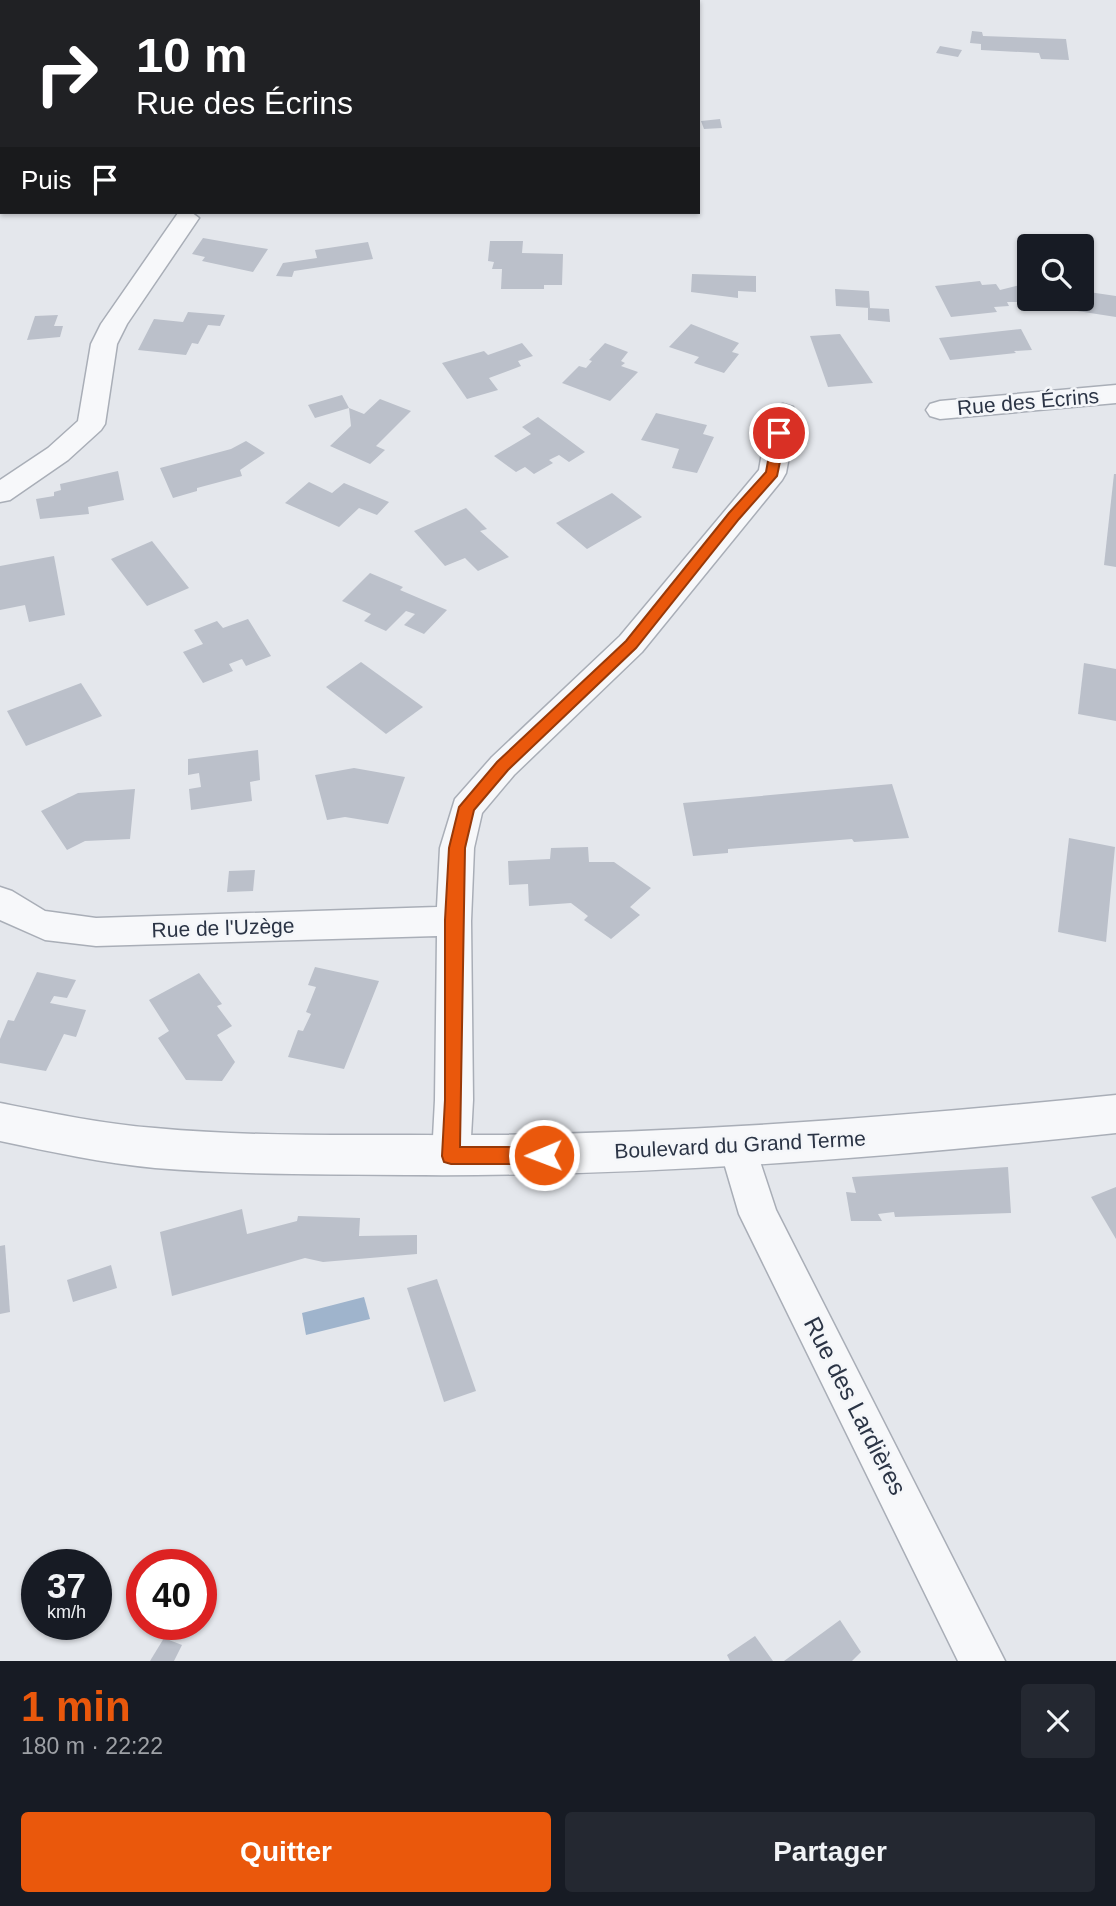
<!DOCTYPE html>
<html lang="fr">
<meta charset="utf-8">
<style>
:root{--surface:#171b24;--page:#242831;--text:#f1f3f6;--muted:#9ea1a6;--accent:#ea580c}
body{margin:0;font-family:Helvetica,sans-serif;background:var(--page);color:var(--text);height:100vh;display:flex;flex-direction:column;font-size:26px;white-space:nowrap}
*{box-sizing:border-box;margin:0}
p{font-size:23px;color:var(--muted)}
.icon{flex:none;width:38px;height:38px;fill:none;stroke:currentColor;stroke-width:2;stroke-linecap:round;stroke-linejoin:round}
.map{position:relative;height:1661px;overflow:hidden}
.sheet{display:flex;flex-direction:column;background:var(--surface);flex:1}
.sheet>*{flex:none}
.top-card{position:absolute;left:0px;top:0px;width:700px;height:214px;box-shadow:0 2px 5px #0004;background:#202124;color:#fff;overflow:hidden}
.tools{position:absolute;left:1017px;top:234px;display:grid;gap:14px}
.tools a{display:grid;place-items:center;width:77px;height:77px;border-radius:7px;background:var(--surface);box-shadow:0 2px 5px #0004;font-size:35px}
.speed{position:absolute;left:21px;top:1549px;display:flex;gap:14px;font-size:35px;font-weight:700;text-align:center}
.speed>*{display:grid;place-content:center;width:91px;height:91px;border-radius:50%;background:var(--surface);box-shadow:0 2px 5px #0004;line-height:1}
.speed small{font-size:18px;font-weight:400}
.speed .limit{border:10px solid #d22;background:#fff;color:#111}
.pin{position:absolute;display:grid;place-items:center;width:60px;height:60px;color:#fff;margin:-30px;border:4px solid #fff;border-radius:50%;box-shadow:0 2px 7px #0007}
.me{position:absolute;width:77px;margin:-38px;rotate:269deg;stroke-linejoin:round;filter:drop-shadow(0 0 5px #0008)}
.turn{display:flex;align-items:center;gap:24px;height:147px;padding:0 21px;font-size:32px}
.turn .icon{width:91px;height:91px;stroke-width:2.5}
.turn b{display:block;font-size:49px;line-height:60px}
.then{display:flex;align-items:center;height:66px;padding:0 21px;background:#0003;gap:14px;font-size:26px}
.round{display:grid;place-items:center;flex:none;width:74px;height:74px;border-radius:7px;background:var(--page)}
.summary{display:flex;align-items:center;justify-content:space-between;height:119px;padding:0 21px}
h1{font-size:42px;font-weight:800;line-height:52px;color:var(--accent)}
.primary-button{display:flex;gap:14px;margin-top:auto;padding:14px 21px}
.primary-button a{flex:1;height:80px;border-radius:7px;background:var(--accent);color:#fff;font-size:28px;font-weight:800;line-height:80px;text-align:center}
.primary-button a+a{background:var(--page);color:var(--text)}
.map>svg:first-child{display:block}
</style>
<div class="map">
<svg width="1116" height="1661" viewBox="0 0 1116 1661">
<rect width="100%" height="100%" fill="#e4e7ec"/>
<!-- water -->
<polygon fill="#9fb4cc" points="364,1297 370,1319 306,1335 302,1313"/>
<!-- building -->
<g fill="#bbc0ca">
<polygon points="972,31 982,32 983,36 1066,39 1069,60 1041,59 1039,53 981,50 981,44 970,43"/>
<polygon points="940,46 962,50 958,57 936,53"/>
<polygon points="720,119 722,128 704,129 701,121"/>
<polygon points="203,238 237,244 268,249 253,272 202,261 205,257 192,254"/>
<polygon points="490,241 523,241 522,253 563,254 562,285 544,285 544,289 501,289 502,269 492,269 494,262 488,261"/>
<polygon points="368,242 373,259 294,271 292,277 276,276 283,263 317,258 315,250"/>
<polygon points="692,274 756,276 756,292 738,291 738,298 691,292"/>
<polygon points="980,281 982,285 996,284 1000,290 1028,283 1029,299 1037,299 1038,302 1007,302 1009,306 994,307 997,312 951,317 935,286"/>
<polygon points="835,289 869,291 870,308 836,306"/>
<polygon points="1082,291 1116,296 1116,317 1058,308 1059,299 1082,299"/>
<polygon points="868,308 889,309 890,322 868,320"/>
<polygon points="188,312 225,315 220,326 208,325 198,344 192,343 186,355 138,350 154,319 183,322"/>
<polygon points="58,315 54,326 63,326 60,337 27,340 35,316"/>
<polygon points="691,324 739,343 732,352 739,354 724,373 694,363 699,357 669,347"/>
<polygon points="1021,329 1032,350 1014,351 1016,353 950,360 939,338"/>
<polygon points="840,334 873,383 828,387 810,336"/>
<polygon points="522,343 533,356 518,361 521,366 489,378 498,390 467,399 442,363 484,351 488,355"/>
<polygon points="605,343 628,352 621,361 625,363 621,366 638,372 610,401 562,383 579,366 586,368 592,361 589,360"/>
<polygon points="342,395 349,408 315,418 308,405"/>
<polygon points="380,399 411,411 376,446 385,450 370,464 330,446 351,426 349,408 364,414"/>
<polygon points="656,413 707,425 703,434 714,437 697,473 672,468 679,449 641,440"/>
<polygon points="538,417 585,452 569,462 559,455 549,460 553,463 534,474 525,467 516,472 494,456 531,434 522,427"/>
<polygon points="246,441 265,453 240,470 242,476 197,488 197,491 173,498 160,468 231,449"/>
<polygon points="118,471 124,500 88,507 89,514 40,519 36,499 54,496 54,492 61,490 60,484"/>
<polygon points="1114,474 1116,474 1116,567 1104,565"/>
<polygon points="309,482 332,493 344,483 389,502 377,515 359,508 339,527 285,503"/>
<polygon points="612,493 642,517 587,549 556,523"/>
<polygon points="466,508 487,529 480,531 509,557 478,571 465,558 445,566 414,531"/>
<polygon points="152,541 189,588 147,606 111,559"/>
<polygon points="54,556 65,615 29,622 25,605 0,610 0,566"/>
<polygon points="370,573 403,587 400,590 447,610 424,634 404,625 415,614 406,611 386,631 364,621 371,614 342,601"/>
<polygon points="248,619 271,656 246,666 242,659 229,664 233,671 203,683 183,652 203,644 194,630 217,621 223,628"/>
<polygon points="361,662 423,707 386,734 326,687"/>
<polygon points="1084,663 1116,669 1116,721 1078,714"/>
<polygon points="81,683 102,716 26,746 7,711"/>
<polygon points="258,750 260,780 250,782 252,801 191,810 189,789 201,787 199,773 188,775 188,759"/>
<polygon points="354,768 405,777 388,824 345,817 327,820 315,775"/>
<polygon points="892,784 909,838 854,842 852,839 728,849 728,853 693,856 683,803"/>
<polygon points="135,789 130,839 85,841 67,850 41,811 78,793"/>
<polygon points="1069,838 1115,847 1106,942 1058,932"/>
<polygon points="588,847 589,862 614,862 651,888 630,907 640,915 611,939 584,920 588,916 571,903 529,906 528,884 509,885 508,861 550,859 551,848"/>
<polygon points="255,870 253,891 227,892 229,871"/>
<polygon points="315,967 379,981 344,1069 288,1057 298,1030 303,1031 311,1014 306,1012 316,987 308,985"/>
<polygon points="37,972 76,980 67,998 54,996 50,1003 86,1010 76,1037 64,1034 46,1071 0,1063 0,1039 8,1020 14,1021"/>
<polygon points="199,973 222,1004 217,1006 232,1026 217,1035 235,1062 222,1081 186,1080 158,1038 169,1031 149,1000"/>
<polygon points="1008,1167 1011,1213 895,1217 894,1212 878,1214 882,1221 851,1221 846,1192 856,1193 852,1177"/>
<polygon points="1116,1187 1116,1239 1091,1197"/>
<polygon points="242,1209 247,1234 297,1221 298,1216 360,1218 359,1236 417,1235 417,1254 323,1262 305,1258 172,1296 160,1232"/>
<polygon points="5,1245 10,1312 0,1314 0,1246"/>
<polygon points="111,1265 117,1288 73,1302 67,1280"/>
<polygon points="437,1279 476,1391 444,1402 407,1288"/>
<polygon points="840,1620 861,1652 852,1661 784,1661"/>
<polygon points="755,1636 773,1661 730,1661 727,1655"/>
<polygon points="164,1638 182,1645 174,1661 150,1661"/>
</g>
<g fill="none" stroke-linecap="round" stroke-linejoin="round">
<!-- minor casing -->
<g stroke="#a9aeb7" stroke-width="3">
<g id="minor">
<polygon points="191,212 199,218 127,324 117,344 105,424 101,430 68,460 10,500 0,502 0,480 48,448 78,421 91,344 101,324 178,213"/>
<polygon points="1116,385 1116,403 940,419 930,416 926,410 930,404 940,401"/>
<polygon points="783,404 793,407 797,413 786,473 782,480 642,652 514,775 482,813 474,848 471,921 473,1100 470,1156 464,1168 451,1173 438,1168 432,1156 435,1100 437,936 96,946 45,940 0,920 0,887 12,891 45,911 96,918 437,907 440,848 455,799 492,757 620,636 759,470 769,413 773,407"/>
<polygon points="738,1129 751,1134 776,1210 1005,1661 958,1661 739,1214 719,1146 725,1134"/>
</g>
</g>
<!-- tertiary casing -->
<g stroke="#a9aeb7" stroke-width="3">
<path id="tertiary" d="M1116,1095V1133C881,1158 645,1177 408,1175C324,1174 239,1175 155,1168C103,1163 51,1152 0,1141V1103C51,1113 103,1124 155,1128C240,1136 324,1135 408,1135C645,1137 881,1119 1116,1095Z"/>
</g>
<!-- minor -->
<use href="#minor" fill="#f7f8fa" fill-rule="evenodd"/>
<!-- tertiary -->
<use href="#tertiary" fill="#f7f8fa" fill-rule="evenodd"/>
</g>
<!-- route -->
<polygon fill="#ea580c" stroke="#983908" stroke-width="2" points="779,429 786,433 777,476 739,519 636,648 508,770 474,810 465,848 460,1147 544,1147 550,1150 553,1155 550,1161 544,1164 451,1164 444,1162 442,1156 445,1100 445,920 449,848 459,807 497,762 626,641 729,513 766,472 773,433"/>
<g text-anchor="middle" stroke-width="5" stroke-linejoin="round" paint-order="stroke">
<!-- street labels -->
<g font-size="21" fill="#2b3445" stroke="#f4f6f9">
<text transform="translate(1028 402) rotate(-5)" y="7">Rue des Écrins</text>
<text transform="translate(223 928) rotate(-2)" y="7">Rue de l'Uzège</text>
<text transform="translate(740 1145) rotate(-3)" y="7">Boulevard du Grand Terme</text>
</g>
<!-- near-street labels -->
<g font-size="24" fill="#2b3445" stroke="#f4f6f9">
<text transform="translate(855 1406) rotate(63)" y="8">Rue des Lardières</text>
</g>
</g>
</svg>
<div class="tools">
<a><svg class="icon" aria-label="search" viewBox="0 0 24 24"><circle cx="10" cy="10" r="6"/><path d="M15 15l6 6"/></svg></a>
</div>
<div class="speed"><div>37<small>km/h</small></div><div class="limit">40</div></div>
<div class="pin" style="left:779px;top:433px;background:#d93025"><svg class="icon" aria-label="arrive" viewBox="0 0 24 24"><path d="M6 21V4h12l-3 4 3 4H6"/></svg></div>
<svg class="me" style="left:544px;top:1155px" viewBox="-20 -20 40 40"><circle r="17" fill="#ea580c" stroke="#fff" stroke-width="3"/><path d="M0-11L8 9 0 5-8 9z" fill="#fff"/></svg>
<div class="top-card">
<div class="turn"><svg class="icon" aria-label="right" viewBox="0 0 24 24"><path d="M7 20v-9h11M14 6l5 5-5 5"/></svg><div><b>10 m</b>Rue des Écrins</div></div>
<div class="then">Puis<svg class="icon" aria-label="arrive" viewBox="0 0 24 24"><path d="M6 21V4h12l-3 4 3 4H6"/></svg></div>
</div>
</div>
<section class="sheet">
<div class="summary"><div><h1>1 min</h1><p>180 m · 22:22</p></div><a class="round"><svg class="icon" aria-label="close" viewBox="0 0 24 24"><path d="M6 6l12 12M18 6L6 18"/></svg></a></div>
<div class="primary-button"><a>Quitter</a><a>Partager</a></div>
</section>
